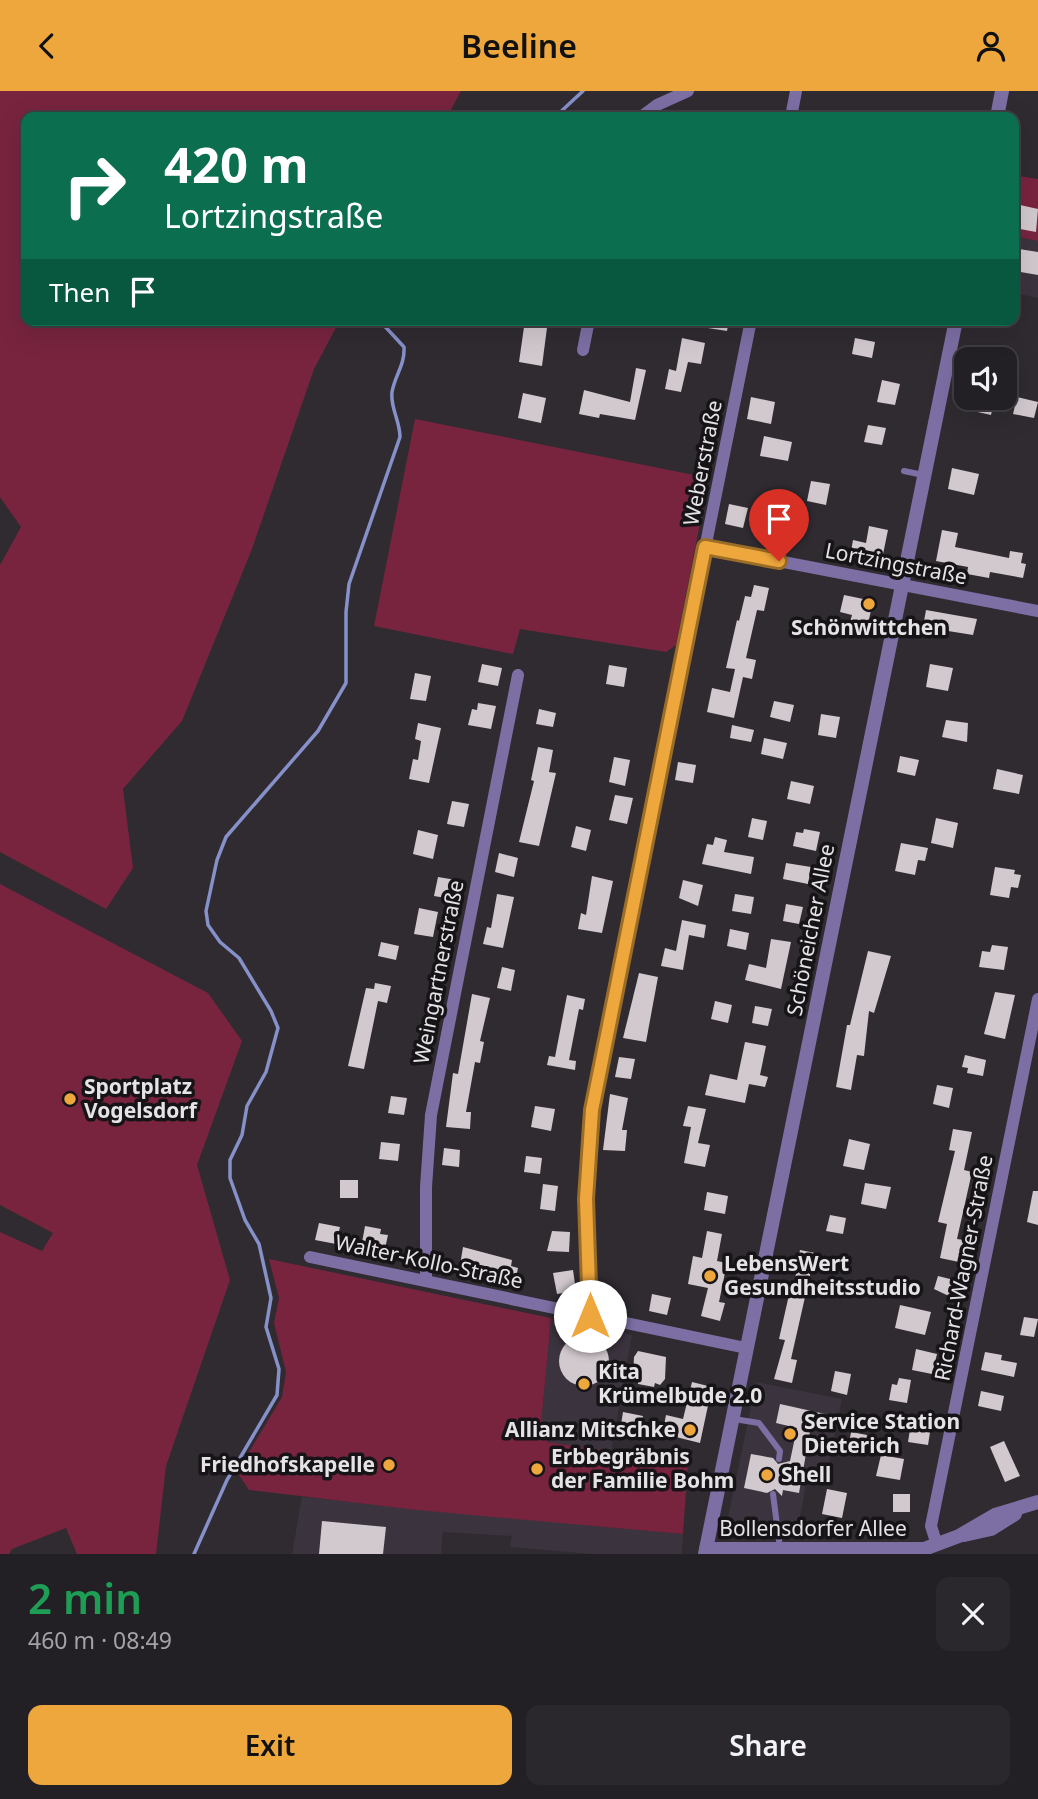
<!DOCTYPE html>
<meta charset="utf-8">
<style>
:root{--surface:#232025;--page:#2b282d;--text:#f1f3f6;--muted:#a3a3a7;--line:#403e42;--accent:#eea73c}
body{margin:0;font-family:"Noto Sans",sans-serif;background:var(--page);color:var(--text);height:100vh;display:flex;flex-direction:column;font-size:26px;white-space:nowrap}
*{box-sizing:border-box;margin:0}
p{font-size:23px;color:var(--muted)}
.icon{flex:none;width:38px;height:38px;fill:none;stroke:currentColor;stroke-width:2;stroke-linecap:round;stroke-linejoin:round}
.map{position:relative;height:1463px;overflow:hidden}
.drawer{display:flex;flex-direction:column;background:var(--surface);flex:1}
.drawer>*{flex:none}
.top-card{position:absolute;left:21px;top:21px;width:998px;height:214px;border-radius:14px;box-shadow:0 7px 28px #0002,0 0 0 2px var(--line);background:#0b6e4f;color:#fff;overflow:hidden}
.fabs{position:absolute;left:954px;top:256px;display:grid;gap:14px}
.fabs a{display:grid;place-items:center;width:63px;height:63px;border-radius:14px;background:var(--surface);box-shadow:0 7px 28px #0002,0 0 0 2px var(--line);font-size:35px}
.pin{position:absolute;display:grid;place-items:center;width:60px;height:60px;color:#fff;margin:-72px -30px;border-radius:50% 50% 50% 0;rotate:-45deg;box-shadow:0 0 7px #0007}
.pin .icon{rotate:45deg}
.me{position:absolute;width:77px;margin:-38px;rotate:0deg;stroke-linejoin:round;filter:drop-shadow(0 0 5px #0008)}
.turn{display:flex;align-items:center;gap:24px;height:147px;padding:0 28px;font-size:32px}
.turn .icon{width:91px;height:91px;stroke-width:2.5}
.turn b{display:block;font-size:49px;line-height:60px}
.then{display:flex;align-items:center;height:66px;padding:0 28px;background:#0003;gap:14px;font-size:26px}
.round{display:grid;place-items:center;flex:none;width:74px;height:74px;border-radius:14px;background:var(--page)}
.headline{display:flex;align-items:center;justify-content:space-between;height:119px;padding:0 28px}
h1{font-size:42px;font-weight:600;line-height:52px;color:#1e9e55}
.cta{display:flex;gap:14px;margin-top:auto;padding:14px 28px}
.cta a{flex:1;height:80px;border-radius:14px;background:var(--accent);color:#111;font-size:28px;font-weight:600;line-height:80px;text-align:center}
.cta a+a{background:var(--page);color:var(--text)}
header{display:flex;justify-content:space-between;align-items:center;height:91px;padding:0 28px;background:var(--accent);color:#111;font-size:32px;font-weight:600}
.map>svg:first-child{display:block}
</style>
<header><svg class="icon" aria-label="back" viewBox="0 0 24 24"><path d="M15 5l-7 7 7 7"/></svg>Beeline<svg class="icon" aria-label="person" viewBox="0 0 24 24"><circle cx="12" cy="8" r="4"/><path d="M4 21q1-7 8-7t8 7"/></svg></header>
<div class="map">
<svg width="1038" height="1463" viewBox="0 0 1038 1463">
<rect width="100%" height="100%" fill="#2f2b31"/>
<!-- built -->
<g fill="#3b333e">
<polygon points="1013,145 1038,150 1038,207 1013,202"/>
<polygon points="551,1227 632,1244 611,1361 547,1351 541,1335"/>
<polygon points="756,1291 842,1308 827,1382 809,1379 798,1435 734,1436 728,1427"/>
<polygon points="302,1406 683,1443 682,1463 592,1463 510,1456 512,1445 443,1441 441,1463 292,1463"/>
</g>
<!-- green -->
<g fill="#78243f">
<polygon points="0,0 461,0 447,26 26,26 26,229 340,229 314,278 252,458 182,630 123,698 133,777 106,818 0,761 0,474 21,436 0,406"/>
<polygon points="1013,84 1038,88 1038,150 1013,145"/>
<polygon points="415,328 709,387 676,554 666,561 520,538 513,563 374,535"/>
<polygon points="0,793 208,902 242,950 197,1074 230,1189 166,1375 156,1463 77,1463 66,1437 12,1458 9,1463 0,1463 0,1141 42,1160 53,1142 0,1114"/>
<polygon points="269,1168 551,1227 541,1334 548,1336 547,1351 688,1372 683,1443 417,1419 249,1399 237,1381 282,1306 286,1281 274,1232 279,1207"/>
</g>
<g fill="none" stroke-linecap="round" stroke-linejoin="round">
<!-- stream -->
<g stroke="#8690c9" stroke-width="3.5">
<polyline points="555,26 583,0"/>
<path d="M194,1463L227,1389L277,1304L279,1278L266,1236L271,1207L259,1153L245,1129L230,1087V1069L242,1044L247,1015L266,981L278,937L271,920L239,867L220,851L208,834L206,820L217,769L226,746L318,640L346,592V521L349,493L400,346C400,330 390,316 392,301C395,284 405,274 404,256L379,229"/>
</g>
</g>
<!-- building -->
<g fill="#d2c9ce">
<polygon points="1020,114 1038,118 1036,141 1015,137"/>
<polygon points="1019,158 1038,161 1038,184 1015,180"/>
<polygon points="525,229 548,229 542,275 519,271"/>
<polygon points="695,229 729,229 727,240 695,235"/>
<polygon points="682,247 705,252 701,273 688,271 681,301 665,298 669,278 676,280"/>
<polygon points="855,247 875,251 872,267 852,263"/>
<polygon points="636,277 646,279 635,329 600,323 599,327 579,323 584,299 630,311"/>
<polygon points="882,289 900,293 895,314 877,311"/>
<polygon points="523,302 546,307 541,332 518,327"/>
<polygon points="751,306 775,311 771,333 747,328"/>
<polygon points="976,306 995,306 991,324 973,320"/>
<polygon points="1017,306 1038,311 1034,327 1013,323"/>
<polygon points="868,334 886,337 882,354 864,351"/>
<polygon points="764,345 792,351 788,370 760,365"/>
<polygon points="952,377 979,383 974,404 948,398"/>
<polygon points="811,390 830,393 826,414 807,410"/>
<polygon points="766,407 780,409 777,427 763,425"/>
<polygon points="729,413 748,417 743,437 725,433"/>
<polygon points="869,435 888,439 881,473 850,466 853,449 866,452"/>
<polygon points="942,439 958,442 955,456 1009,467 1010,460 1023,462 1021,472 1026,473 1023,487 990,481 989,487 967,483 968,476 936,470"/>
<polygon points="754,494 769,497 764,520 757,519 746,567 756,569 752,588 743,586 734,627 707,621 712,597 730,601 735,578 726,577 737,529 739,530 745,505 751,506"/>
<polygon points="844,504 873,510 866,542 848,538 852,524 840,521"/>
<polygon points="926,519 977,528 973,544 923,536"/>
<polygon points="482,573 502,577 498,595 478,591"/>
<polygon points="930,573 953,577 948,600 926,596"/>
<polygon points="609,574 627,577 624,596 606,593"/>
<polygon points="415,582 431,585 426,610 410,608"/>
<polygon points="774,610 794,614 790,631 770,626"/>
<polygon points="478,612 496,615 491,638 468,634 472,618 477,619"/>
<polygon points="539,618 556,622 553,636 536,633"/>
<polygon points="821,623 840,626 836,647 818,644"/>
<polygon points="946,629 968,632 967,651 942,646"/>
<polygon points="418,632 441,637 429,692 409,688 413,668 418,669 421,650 415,648"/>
<polygon points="732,634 754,639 751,651 730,647"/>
<polygon points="764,647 787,652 783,668 761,663"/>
<polygon points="538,656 553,659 549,681 556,682 539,755 519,751 534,690 531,689"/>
<polygon points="900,665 919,669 915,685 897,681"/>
<polygon points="614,666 630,669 625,695 609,691"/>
<polygon points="678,671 696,674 693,692 675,689"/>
<polygon points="997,678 1023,684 1019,703 993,698"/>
<polygon points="791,690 814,695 810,713 787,708"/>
<polygon points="615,704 633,707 627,733 609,729"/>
<polygon points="452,710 469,713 464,736 447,733"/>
<polygon points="752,727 767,730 763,749 748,746"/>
<polygon points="936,727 958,732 953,757 931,752"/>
<polygon points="576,735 591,739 586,760 571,756"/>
<polygon points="804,738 820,741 816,760 793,755 796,741 803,742"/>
<polygon points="418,739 438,744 433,768 413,763"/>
<polygon points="715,746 727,749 724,761 754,766 751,783 702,773 707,753 713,754"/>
<polygon points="901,752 928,757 925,770 918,769 915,784 895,780"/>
<polygon points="499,762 518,767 514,786 495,781"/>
<polygon points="786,772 811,776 808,793 783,788"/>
<polygon points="995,776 1015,779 1014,783 1021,784 1018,797 1011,796 1009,807 990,804"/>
<polygon points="592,785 613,790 602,842 578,838 581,822 586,824"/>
<polygon points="438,786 456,789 452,808 434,805"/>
<polygon points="683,789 703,794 698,815 679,807"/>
<polygon points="497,803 514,806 503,857 483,853 487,836 491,837"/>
<polygon points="735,803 754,806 751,823 732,820"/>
<polygon points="786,813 803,816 799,833 783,830"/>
<polygon points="419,817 438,821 433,846 414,843"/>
<polygon points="682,829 706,834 704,847 689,844 683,879 661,875 665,857 676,860"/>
<polygon points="730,838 749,842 746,859 727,855"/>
<polygon points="771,848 791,851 781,898 745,889 749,873 766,877"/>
<polygon points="381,851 399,855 396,869 378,865"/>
<polygon points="992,854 1008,856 1004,879 979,876 982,860 990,861"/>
<polygon points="868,860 891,865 874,922 869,920 864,965 857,964 851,999 836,996 847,934 850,934"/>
<polygon points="502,876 515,879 511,900 497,897"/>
<polygon points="639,882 658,886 646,951 623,947"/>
<polygon points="375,892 391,895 387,912 378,910 364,978 348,975 366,897 374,898"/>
<polygon points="995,901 1015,904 1005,948 984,943"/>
<polygon points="472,903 490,907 480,950 484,951 480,972 475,971 466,1021 471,1021 470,1038 446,1036 453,982 458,983"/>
<polygon points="567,904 585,908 583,919 579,918 569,969 576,970 575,979 547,974 549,965 555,966"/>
<polygon points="715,910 732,914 728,932 711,928"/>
<polygon points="755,915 772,918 768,935 752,932"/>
<polygon points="745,951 766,955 760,984 768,986 765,996 749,993 745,1012 705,1004 710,983 737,989"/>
<polygon points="965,964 986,969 983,985 967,982 968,977 962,976"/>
<polygon points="619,966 635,968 631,988 615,986"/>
<polygon points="937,994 953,997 949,1017 933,1013"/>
<polygon points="610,1003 628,1007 622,1039 627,1039 625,1060 603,1059"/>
<polygon points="391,1005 407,1007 404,1024 388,1022"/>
<polygon points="535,1015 555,1018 551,1040 531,1036"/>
<polygon points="688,1015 706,1018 698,1052 710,1054 705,1076 684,1072 691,1036 683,1035"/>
<polygon points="953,1038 972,1041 964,1079 972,1081 957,1148 964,1149 959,1171 940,1167 947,1133 938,1131 955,1060 949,1059"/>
<polygon points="849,1048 870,1053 864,1079 843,1075"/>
<polygon points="381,1051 400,1053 398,1070 379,1068"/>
<polygon points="444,1057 460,1059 459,1076 442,1074"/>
<polygon points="526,1065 542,1067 540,1083 524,1081"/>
<rect x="340" y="1089" width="18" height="18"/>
<polygon points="865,1092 891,1096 886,1118 861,1113"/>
<polygon points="543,1093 558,1095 555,1120 540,1118"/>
<polygon points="1033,1100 1038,1100 1038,1134 1027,1131"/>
<polygon points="707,1101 728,1105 725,1123 704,1119"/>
<polygon points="830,1124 846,1127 843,1143 826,1140"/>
<polygon points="319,1132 340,1136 336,1153 315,1149"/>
<polygon points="365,1135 381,1138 380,1143 388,1144 384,1162 361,1157"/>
<polygon points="552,1140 570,1141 569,1161 547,1160"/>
<polygon points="707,1140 722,1143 717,1170 727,1172 719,1211 725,1212 720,1230 701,1225 708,1197 688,1193 693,1165 702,1167"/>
<polygon points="463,1156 512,1169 511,1175 518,1177 515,1192 494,1188 495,1182 460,1174"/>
<polygon points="800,1159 815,1162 791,1268 797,1269 792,1292 774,1288 785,1249 779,1248 791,1195 794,1195"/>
<polygon points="573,1179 576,1200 557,1203 553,1182"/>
<polygon points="938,1185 958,1190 953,1207 934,1198"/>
<polygon points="652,1203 671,1207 667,1224 649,1220"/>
<polygon points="900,1214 931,1221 925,1244 895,1237"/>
<polygon points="1024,1226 1038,1228 1034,1246 1020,1244"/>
<circle cx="584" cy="1270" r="25"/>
<polygon points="916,1258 937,1263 932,1283 912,1279"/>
<polygon points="638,1260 666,1266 665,1288 660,1294 655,1292 654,1296 638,1293 638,1289 633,1288 634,1266"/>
<polygon points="985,1261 1002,1264 1001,1269 1017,1272 1014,1286 981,1279"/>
<polygon points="835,1280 851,1283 847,1304 831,1300"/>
<polygon points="899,1287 911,1289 907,1312 889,1309 892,1293 897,1294"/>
<polygon points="692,1291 712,1296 700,1352 672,1345 674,1336 664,1334 666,1324 683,1328"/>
<polygon points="981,1300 1004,1305 1001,1320 978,1315"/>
<polygon points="780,1313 825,1323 822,1338 811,1335 799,1402 783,1399 782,1405 775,1398 767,1402 744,1397 751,1363 773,1367 778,1373 790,1370 797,1337 776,1332"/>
<polygon points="623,1321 643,1325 639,1343 620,1340"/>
<polygon points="911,1332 931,1335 928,1354 908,1351"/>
<polygon points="851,1341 867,1344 864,1364 848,1361"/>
<polygon points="1004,1350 1020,1385 1005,1391 990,1356"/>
<polygon points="881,1364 904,1368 900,1389 876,1385"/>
<polygon points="827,1398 847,1402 842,1427 822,1423"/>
<rect x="893" y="1403" width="17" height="18"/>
<polygon points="322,1430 386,1436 383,1463 319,1463"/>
</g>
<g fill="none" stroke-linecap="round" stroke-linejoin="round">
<!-- service -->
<g stroke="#7d6fa4" stroke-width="6">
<polyline points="904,380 923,384"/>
<polyline points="734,1328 759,1332 780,1360 779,1368"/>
<polyline points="773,1403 780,1457"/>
</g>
<!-- minor -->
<g stroke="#7d6fa4" stroke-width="12">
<polyline points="641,26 657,14 688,0"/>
<polyline points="791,26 796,0"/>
<polyline points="583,259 589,229"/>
<polyline points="705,456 1038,520"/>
<polyline points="310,1166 746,1257"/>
<polyline points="426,1189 426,1096 431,1024 518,584"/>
<polyline points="589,1225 586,1108 592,1019 751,229"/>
<polyline points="937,1454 931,1435 1038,908"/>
</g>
<!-- tertiary -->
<g stroke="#7d6fa4" stroke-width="14">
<polyline points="997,26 1002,0"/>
<polyline points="964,1444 991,1438 1015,1423"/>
<polyline points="706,1458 924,1458 959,1445 995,1424 1038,1411"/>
<polyline points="705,1463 956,229"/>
</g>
</g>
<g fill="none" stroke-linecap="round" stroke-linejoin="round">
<!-- route casing -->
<g stroke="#9b6d27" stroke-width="18">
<polyline id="route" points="590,1225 586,1108 592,1019 705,456 779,470"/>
</g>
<!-- route -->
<use href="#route" stroke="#eea73c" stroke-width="12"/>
</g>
<!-- markers -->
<g fill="#eea73c" stroke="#161417" stroke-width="2.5">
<circle cx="869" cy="513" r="7"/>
<circle cx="70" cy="1008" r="7"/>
<circle cx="710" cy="1185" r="7"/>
<circle cx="584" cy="1293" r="7"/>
<circle cx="690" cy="1339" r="7"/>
<circle cx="790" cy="1343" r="7"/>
<circle cx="389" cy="1374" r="7"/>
<circle cx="537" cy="1378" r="7"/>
<circle cx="767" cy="1384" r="7"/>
</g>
<g text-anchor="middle" stroke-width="7" stroke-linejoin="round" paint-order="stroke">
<!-- street labels -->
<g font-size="21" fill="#e6e3e6" stroke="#161417">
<text transform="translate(703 372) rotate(-79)" y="7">Weberstraße</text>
<text transform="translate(896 473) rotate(11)" y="7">Lortzingstraße</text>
<text transform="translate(811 839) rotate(-79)" y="7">Schöneicher Allee</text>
<text transform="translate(439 881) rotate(-79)" y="7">Weingartnerstraße</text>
<text transform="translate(429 1171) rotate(12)" y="7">Walter-Kollo-Straße</text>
<text transform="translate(964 1177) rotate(-79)" y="7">Richard-Wagner-Straße</text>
<text x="813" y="1445">Bollensdorfer Allee</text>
</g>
<!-- poi labels -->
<g font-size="21" font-weight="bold" fill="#e6e3e6" stroke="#161417" text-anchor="start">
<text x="869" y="544" text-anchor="middle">Schönwittchen</text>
<text x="84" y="1003">Sportplatz<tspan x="84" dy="24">Vogelsdorf</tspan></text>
<text x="724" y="1180">LebensWert<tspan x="724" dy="24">Gesundheitsstudio</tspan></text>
<text x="598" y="1288">Kita<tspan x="598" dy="24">Krümelbude 2.0</tspan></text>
<text x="804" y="1338">Service Station<tspan x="804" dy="24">Dieterich</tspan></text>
<text x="676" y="1346" text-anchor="end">Allianz Mitschke</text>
<text x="551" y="1373">Erbbegräbnis<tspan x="551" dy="24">der Familie Bohm</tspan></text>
<text x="375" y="1381" text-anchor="end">Friedhofskapelle</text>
<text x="781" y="1391">Shell</text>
</g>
</g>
</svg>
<div class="fabs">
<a><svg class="icon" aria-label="sound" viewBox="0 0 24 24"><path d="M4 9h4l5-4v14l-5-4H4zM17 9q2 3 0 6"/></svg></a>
</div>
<div class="pin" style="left:779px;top:470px;background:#d93025"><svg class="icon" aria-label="arrive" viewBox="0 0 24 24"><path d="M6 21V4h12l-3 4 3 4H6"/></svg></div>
<svg class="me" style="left:590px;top:1225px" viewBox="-20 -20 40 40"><circle r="19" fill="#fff"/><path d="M0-13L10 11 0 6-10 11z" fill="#eea73c"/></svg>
<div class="top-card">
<div class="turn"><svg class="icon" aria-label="right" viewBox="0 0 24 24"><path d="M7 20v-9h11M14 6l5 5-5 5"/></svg><div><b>420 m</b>Lortzingstraße</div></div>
<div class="then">Then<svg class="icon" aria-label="arrive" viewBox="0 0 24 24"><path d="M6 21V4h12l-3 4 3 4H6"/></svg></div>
</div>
</div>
<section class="drawer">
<div class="headline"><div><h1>2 min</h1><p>460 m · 08:49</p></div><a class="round"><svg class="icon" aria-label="close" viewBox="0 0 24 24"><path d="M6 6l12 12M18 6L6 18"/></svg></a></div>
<div class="cta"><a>Exit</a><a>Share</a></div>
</section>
